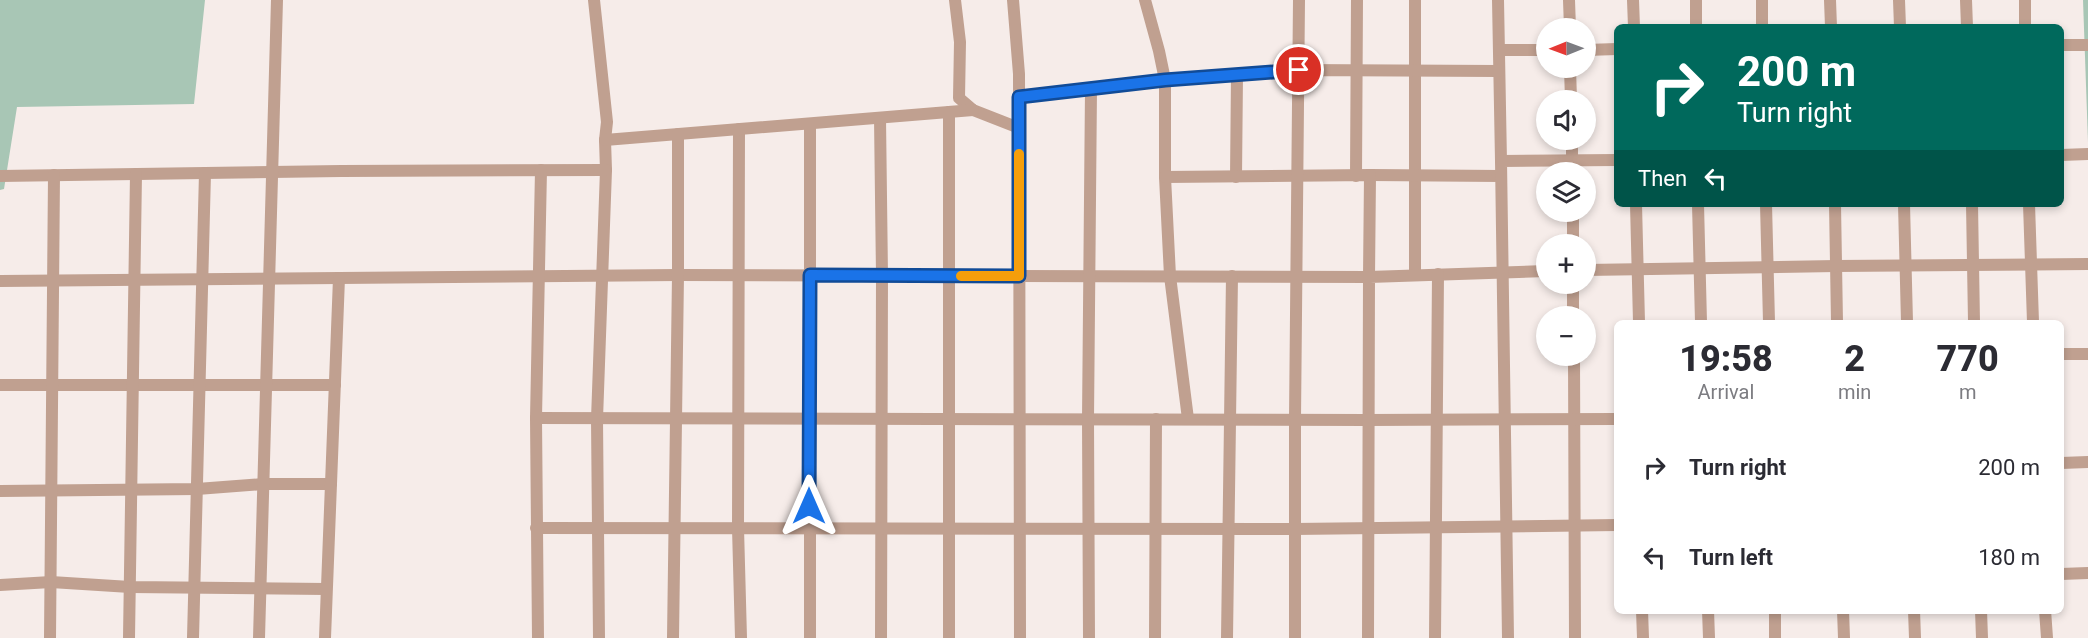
<!DOCTYPE html>
<meta charset="utf-8">
<style>
:root{--surface:#fff;--page:#f7f7f7;--text:#2b2b33;--muted:#7c7c81}
body{margin:0;font-family:Roboto,sans-serif;background:var(--page);color:var(--text);height:100vh;display:flex;flex-direction:column;font-size:22px;white-space:nowrap}
*{box-sizing:border-box;margin:0}
p{font-size:20px;color:var(--muted)}
.icon{flex:none;width:33px;height:33px;fill:none;stroke:currentColor;stroke-width:2;stroke-linecap:round;stroke-linejoin:round}
.map{position:relative;flex:1;overflow:hidden}
.details{position:absolute;left:1614px;top:320px;width:450px;height:294px;display:flex;flex-direction:column;background:var(--surface);border-radius:9px;box-shadow:0 3px 9px #0003}
.details>*{flex:none}
.top-card{position:absolute;left:1614px;top:24px;width:450px;height:183px;border-radius:9px;box-shadow:0 3px 9px #0003;background:#00695c;color:#fff;overflow:hidden}
.needle{width:39px;rotate:269deg}
.controls{position:absolute;left:1536px;top:18px;display:grid;gap:12px}
.controls a{display:grid;place-items:center;width:60px;height:60px;border-radius:50%;background:var(--surface);box-shadow:0 3px 9px #0003;font-size:30px}
.pin{position:absolute;display:grid;place-items:center;width:51px;height:51px;color:#fff;margin:-26px;border:3px solid #fff;border-radius:50%;box-shadow:0 2px 6px #0007}
.me{position:absolute;width:66px;margin:-33px;rotate:0deg;stroke-linejoin:round;filter:drop-shadow(0 0 4px #0008)}
.turn{display:flex;align-items:center;gap:21px;height:126px;padding:0 24px;font-size:27px}
.turn .icon{width:78px;height:78px;stroke-width:2.5}
.turn b{display:block;font-size:42px;line-height:51px}
.then{display:flex;align-items:center;height:57px;padding:0 24px;background:#0003;gap:12px;font-size:22px}
.eta{display:flex;justify-content:space-evenly;align-items:center;height:102px;text-align:center}
.eta b{font-size:36px;font-weight:800;line-height:42px}
ul{padding:0;list-style:none}
li{display:flex;align-items:center;gap:18px;height:90px;padding:0 24px}
li div{flex:1}
li b{display:block;font-size:22px}
li em{font-style:normal}
.map>svg:first-child{display:block}
</style>
<div class="map">
<svg width="2088" height="638" viewBox="0 0 2088 638">
<rect width="100%" height="100%" fill="#f6ece9"/>
<!-- green -->
<g fill="#a8c6b5">
<polygon points="0,0 205,0 194,104 17,107 4,189 0,190"/>
<polygon points="2083,0 2088,0 2088,142"/>
</g>
<g fill="none" stroke-linecap="round" stroke-linejoin="round">
<!-- minor -->
<g stroke="#c0a090" stroke-width="12">
<polyline points="594,0 607,122 605,140 606,170 597,419 599,638"/>
<polyline points="955,0 960,42 959,98 973,110 1019,128"/>
<polyline points="1013,0 1019,74 1020,638"/>
<polyline points="1145,0 1159,51 1165,80 1165,177 1170,276 1188,419"/>
<polyline points="1415,0 1415,275"/>
<polyline points="1498,0 1501,161"/>
<polyline points="1569,0 1570,28"/>
<polyline points="1633,0 1634,27"/>
<polyline points="1696,0 1696,27"/>
<polyline points="1762,0 1762,27"/>
<polyline points="1830,0 1831,27"/>
<polyline points="1899,0 1900,27"/>
<polyline points="1966,0 1967,27"/>
<polyline points="2025,27 2025,0"/>
<polyline points="2061,45 2088,45"/>
<polyline points="1499,50 1546,50"/>
<polyline points="1586,50 1617,49"/>
<polyline points="1570,68 1571,100"/>
<polyline points="1019,97 1165,80 1299,70 1499,71"/>
<polyline points="880,118 882,276 881,638"/>
<polyline points="739,129 738,528 741,638"/>
<polyline points="605,140 973,110"/>
<polyline points="1572,140 1572,172"/>
<polyline points="2061,155 2088,154"/>
<polyline points="1370,175 1501,176"/>
<polyline points="0,176 341,171 606,170"/>
<polyline points="1356,176 1357,0"/>
<polyline points="1236,177 1237,75"/>
<polyline points="1636,204 1639,322"/>
<polyline points="1698,204 1701,322"/>
<polyline points="1766,204 1769,322"/>
<polyline points="1835,204 1837,322"/>
<polyline points="1904,204 1907,322"/>
<polyline points="1972,204 1974,322"/>
<polyline points="2029,204 2033,322"/>
<polyline points="1573,212 1573,244"/>
<polyline points="1586,270 1836,266 2088,264"/>
<polyline points="0,281 678,275 1369,277 1370,175 1165,177"/>
<polyline points="1573,284 1573,316"/>
<polyline points="2061,354 2088,354"/>
<polyline points="1574,356 1575,638"/>
<polyline points="0,385 335,385"/>
<polyline points="536,418 1368,420 1617,419"/>
<polyline points="2061,463 2088,462"/>
<polyline points="0,491 197,489 264,484 331,484"/>
<polyline points="536,528 1294,529 1617,525"/>
<polyline points="2061,574 2088,573"/>
<polyline points="0,585 51,582 130,587 326,589"/>
<polyline points="1642,610 1643,638"/>
<polyline points="1708,610 1709,638"/>
<polyline points="1775,610 1775,638"/>
<polyline points="1843,610 1844,638"/>
<polyline points="1914,610 1915,638"/>
<polyline points="1981,610 1982,638"/>
<polyline points="2045,610 2047,638"/>
<polyline points="50,638 54,175"/>
<polyline points="129,638 136,174"/>
<polyline points="193,638 205,173"/>
<polyline points="259,638 277,0"/>
<polyline points="325,638 339,278"/>
<polyline points="538,638 536,418 541,170"/>
<polyline points="673,638 678,275 678,134"/>
<polyline points="810,638 810,124"/>
<polyline points="949,638 949,112"/>
<polyline points="1089,638 1088,419 1091,89"/>
<polyline points="1155,638 1156,419"/>
<polyline points="1227,638 1232,276"/>
<polyline points="1295,638 1295,419 1299,0"/>
<polyline points="1368,638 1369,277 1546,271"/>
<polyline points="1435,638 1438,274"/>
<polyline points="1508,638 1501,161 1617,160"/>
</g>
</g>
<g fill="none" stroke-linecap="round" stroke-linejoin="round">
<!-- route casing -->
<g stroke="#114b97" stroke-width="15">
<polyline id="route" points="809,506 810,275 1019,276 1019,97 1165,80 1299,70"/>
</g>
<!-- route -->
<use href="#route" stroke="#1a73e8" stroke-width="10"/>
<!-- slow -->
<polyline stroke="#f59e0b" stroke-width="10" points="961,276 1019,276 1019,154"/>
</g>
</svg>
<div class="controls">
<a><svg class="needle" viewBox="-14 -14 28 28"><path d="M0-13l5 13h-10z" fill="#e53935"/><path d="M0 13l5-13h-10z" fill="#7c7c81"/></svg></a>
<a><svg class="icon" aria-label="sound" viewBox="0 0 24 24"><path d="M4 9h4l5-4v14l-5-4H4zM17 9q2 3 0 6"/></svg></a>
<a><svg class="icon" aria-label="layers" viewBox="0 0 24 24"><path d="M12 4l9 5-9 5-9-5zM3 14l9 5 9-5"/></svg></a>
<a>+</a>
<a>−</a>
</div>
<div class="pin" style="left:1299px;top:70px;background:#d93025"><svg class="icon" aria-label="arrive" viewBox="0 0 24 24"><path d="M6 21V4h12l-3 4 3 4H6"/></svg></div>
<svg class="me" style="left:809px;top:506px" viewBox="-20 -20 40 40"><path d="M0-17L14 15 0 8-14 15z" fill="#1a73e8" stroke="#fff" stroke-width="4"/></svg>
<div class="top-card">
<div class="turn"><svg class="icon" aria-label="right" viewBox="0 0 24 24"><path d="M7 20v-9h11M14 6l5 5-5 5"/></svg><div><b>200 m</b>Turn right</div></div>
<div class="then">Then<svg class="icon" aria-label="left" viewBox="0 0 24 24"><path d="M17 20v-9H6M10 6l-5 5 5 5"/></svg></div>
</div>
<section class="details">
<div class="eta">
<div><b>19:58</b><p>Arrival</p></div>
<div><b>2</b><p>min</p></div>
<div><b>770</b><p>m</p></div>
</div>
<ul>
<li><svg class="icon" aria-label="right" viewBox="0 0 24 24"><path d="M7 20v-9h11M14 6l5 5-5 5"/></svg><div><b>Turn right</b></div><em>200 m</em></li>
<li><svg class="icon" aria-label="left" viewBox="0 0 24 24"><path d="M17 20v-9H6M10 6l-5 5 5 5"/></svg><div><b>Turn left</b></div><em>180 m</em></li>
</ul>
</section>
</div>
